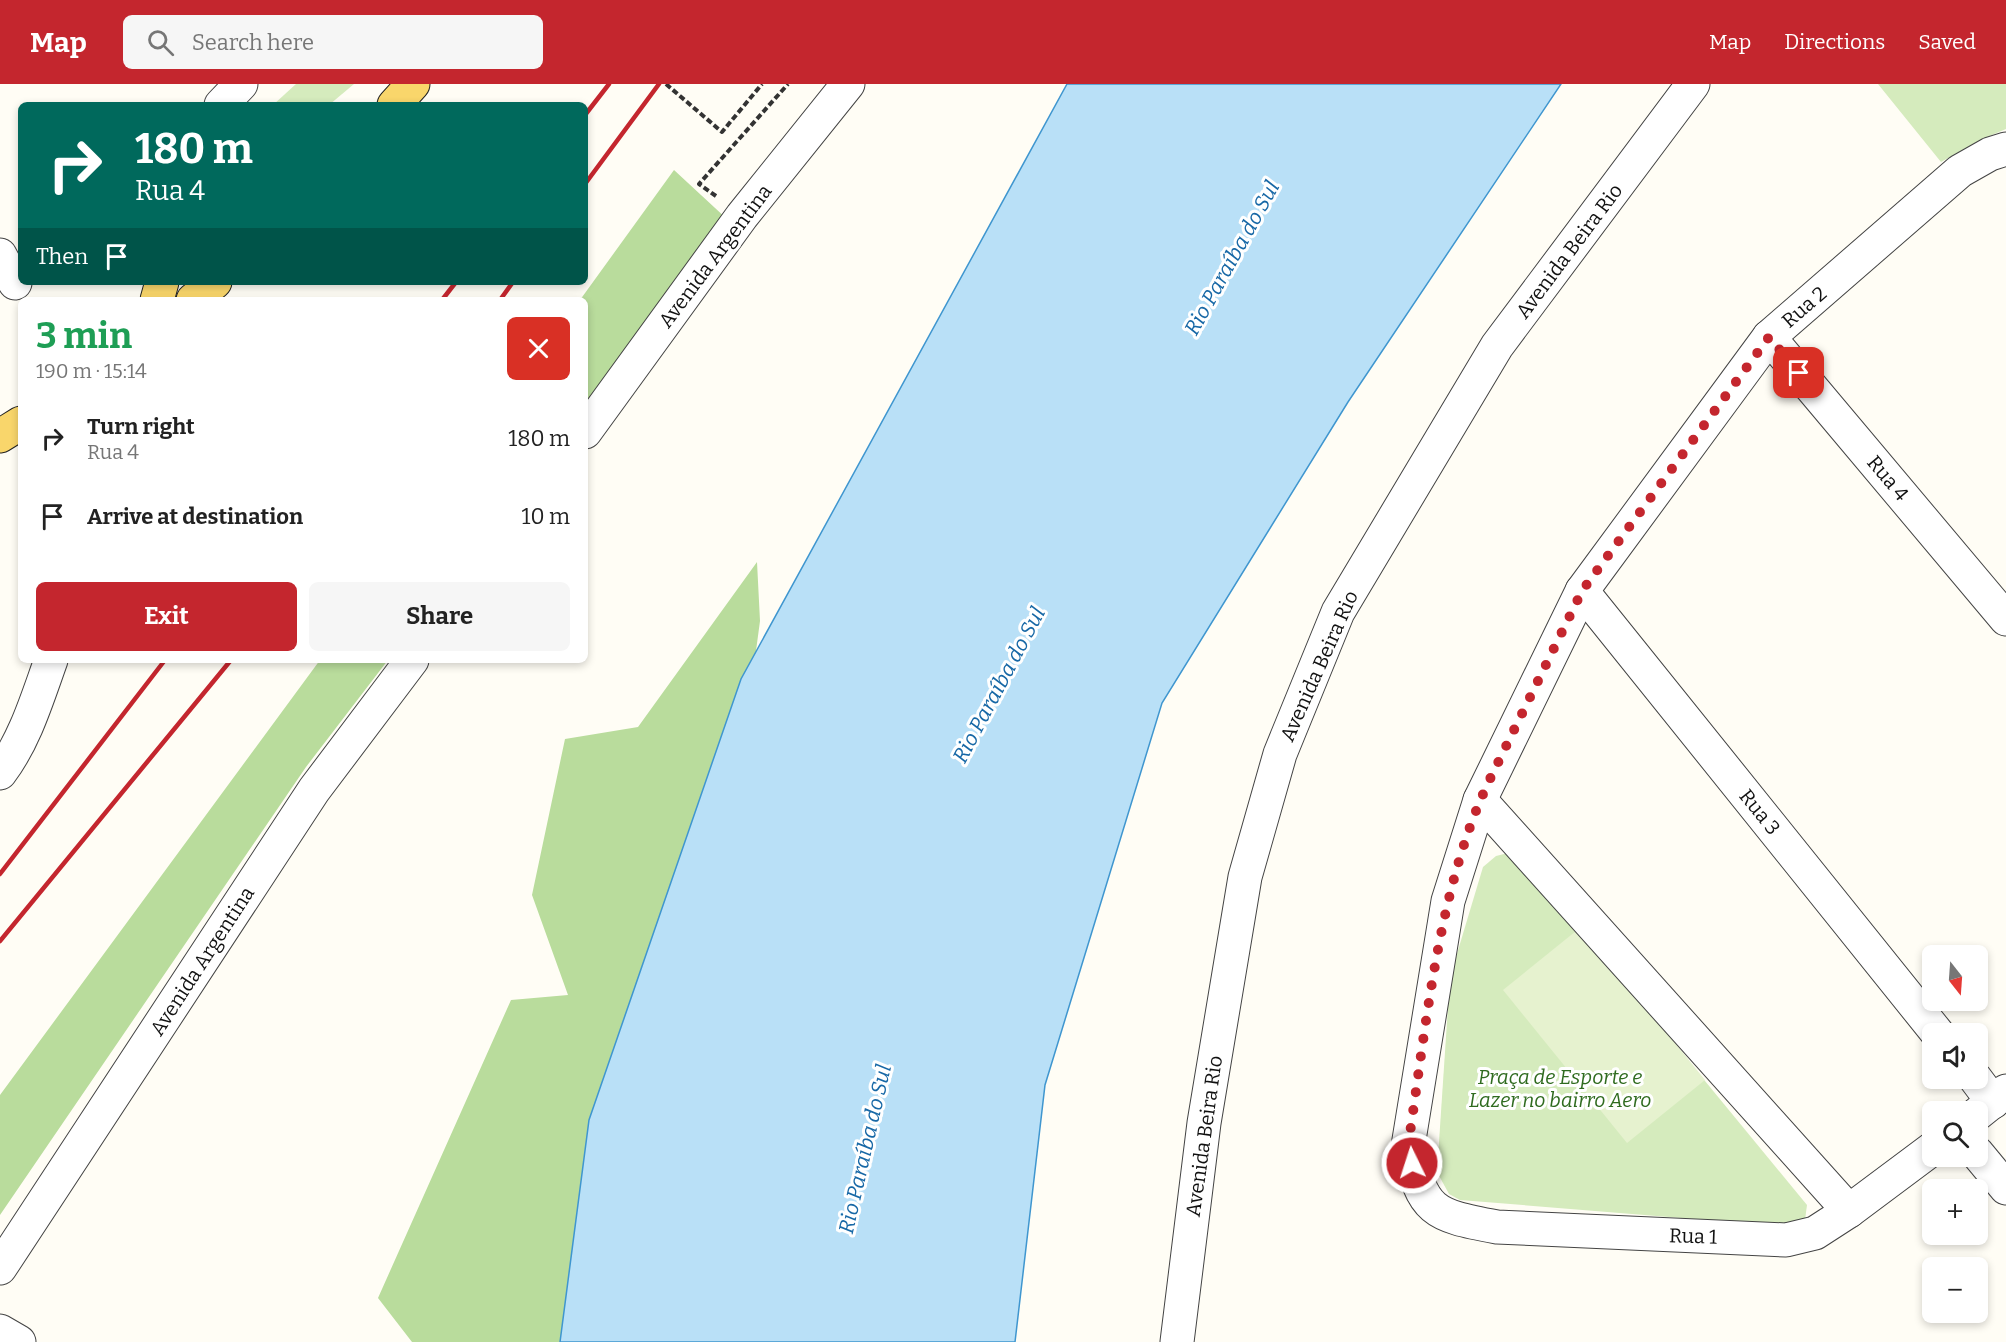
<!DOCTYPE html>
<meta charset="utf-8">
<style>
:root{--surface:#fff;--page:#f6f6f6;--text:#222;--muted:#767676;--accent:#c4262e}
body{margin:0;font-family:Bitter,serif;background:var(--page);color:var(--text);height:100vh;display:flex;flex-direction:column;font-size:22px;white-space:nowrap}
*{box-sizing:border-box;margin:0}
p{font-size:20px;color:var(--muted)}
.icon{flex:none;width:33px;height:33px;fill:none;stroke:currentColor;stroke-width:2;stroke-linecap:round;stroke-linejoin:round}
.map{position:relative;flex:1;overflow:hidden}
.panel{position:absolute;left:18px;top:213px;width:570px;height:366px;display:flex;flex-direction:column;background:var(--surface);border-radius:9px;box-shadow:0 3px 9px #0003}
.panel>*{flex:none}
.guide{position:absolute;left:18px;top:18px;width:570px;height:183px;border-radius:9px;box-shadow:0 3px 9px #0003;background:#00695c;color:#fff;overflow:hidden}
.needle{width:39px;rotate:163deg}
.fabs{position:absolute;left:1922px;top:861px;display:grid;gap:12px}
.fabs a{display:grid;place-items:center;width:66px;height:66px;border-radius:9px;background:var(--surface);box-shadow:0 3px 9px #0003;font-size:30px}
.pin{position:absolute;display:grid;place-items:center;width:51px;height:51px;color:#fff;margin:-26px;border-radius:12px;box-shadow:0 3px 9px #0006}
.me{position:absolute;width:66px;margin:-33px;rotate:356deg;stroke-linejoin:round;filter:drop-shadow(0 0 4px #0008)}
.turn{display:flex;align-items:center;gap:21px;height:126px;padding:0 18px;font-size:27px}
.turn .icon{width:78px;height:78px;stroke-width:2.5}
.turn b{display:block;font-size:42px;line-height:51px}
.then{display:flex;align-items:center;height:57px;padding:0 18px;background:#0003;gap:12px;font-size:22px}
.round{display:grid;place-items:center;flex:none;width:63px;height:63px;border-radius:9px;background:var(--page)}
.headline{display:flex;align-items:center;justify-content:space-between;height:102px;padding:0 18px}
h1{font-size:36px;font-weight:700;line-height:45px;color:#1e9e55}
.button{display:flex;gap:12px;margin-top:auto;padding:12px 18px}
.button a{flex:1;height:69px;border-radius:9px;background:var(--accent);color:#fff;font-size:24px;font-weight:700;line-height:69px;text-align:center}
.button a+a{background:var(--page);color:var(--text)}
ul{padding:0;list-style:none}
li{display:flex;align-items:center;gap:18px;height:78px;padding:0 18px}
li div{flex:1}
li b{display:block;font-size:22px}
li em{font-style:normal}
header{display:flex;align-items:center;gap:36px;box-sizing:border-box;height:84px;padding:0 30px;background:var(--accent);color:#fff}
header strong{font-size:28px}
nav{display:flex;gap:33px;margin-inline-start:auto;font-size:21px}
.search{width:420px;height:54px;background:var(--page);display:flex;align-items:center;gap:15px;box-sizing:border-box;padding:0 21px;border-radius:9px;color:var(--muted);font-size:22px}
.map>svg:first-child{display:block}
</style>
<header>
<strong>Map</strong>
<div class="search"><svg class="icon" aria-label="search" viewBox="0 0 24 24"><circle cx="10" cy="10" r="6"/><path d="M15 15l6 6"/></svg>Search here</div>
<nav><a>Map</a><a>Directions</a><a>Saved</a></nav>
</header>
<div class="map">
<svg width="2006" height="1258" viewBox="0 0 2006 1258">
<rect width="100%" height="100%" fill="#fffdf5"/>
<!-- green -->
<g fill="#d5ebbd">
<polygon points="296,0 354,0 329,21 273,21"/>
<polygon points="1878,0 2006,0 2006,45 1980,56 1941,78"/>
<polygon points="1504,770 1520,772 1807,1121 1805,1136 1793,1143 1460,1116 1449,1110 1437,1088 1450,893 1483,783 1496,772"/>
</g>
<!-- forest -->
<g fill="#b9dc9c">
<polygon points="674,86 728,136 585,321 585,216 580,216"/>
<polygon points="757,478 760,537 663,1258 412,1258 378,1214 511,916 568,911 532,811 565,655 638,643"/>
<polygon points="320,576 388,576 306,683 0,1131 0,1011"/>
</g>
<!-- pitch -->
<polygon fill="#e6f2cf" points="1581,843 1705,996 1627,1059 1503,906"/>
<!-- water -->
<polygon fill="#b9e0f7" stroke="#3f96cf" stroke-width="1.5" points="1067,0 1561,0 1348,318 1162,619 1045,1001 1015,1258 560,1258 589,1036 741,595"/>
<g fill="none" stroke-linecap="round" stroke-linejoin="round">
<!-- minor casing -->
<g stroke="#444" stroke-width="35">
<g id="minor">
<polyline points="221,21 241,0"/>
<polyline points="0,171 15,199"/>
<polyline points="1769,253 2006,535"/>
<polyline points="585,348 742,132 848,0"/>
<polyline points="1582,507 1938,950"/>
<path d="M0,689C25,656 37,615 51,576"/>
<polyline points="1480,716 1849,1127"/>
<polyline points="1975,994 1993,1018"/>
<polyline points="1977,1030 2006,1007"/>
<path d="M1932,1065L1849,1127L1815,1149L1786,1156L1497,1143C1432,1131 1423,1128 1408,1062L1448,817L1480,716L1582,507L1769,253L1960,87L1990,70L2006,65"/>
<polyline points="1977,1069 2006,1104"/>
<polyline points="0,1184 314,706 412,576"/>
<polyline points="0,1247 19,1258"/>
<polyline points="1177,1258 1204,1039 1245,793 1280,670 1338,528 1497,262 1693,0"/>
</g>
</g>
<!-- major casing -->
<g stroke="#222" stroke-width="35">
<g id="major">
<polyline points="394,21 413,0"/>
<polyline points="157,216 162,198"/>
<polyline points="193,216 215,198"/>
<polyline points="0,352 21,339"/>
</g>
</g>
<!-- path -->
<g stroke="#333" stroke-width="4" stroke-dasharray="6 3" stroke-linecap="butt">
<polyline points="666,0 722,48 762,0"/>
<polyline points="716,112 699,100 788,0"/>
</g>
<!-- minor -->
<use href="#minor" stroke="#fff" stroke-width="33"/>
<!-- major -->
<use href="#major" stroke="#f9d66b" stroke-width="33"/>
<!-- rail -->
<g stroke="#c4262e" stroke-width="4.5">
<polyline points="585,31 609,0"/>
<polyline points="585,100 659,0"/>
<polyline points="442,216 456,198"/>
<polyline points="500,216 513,198"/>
<polyline points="0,790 165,576"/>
<polyline points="0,857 231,576"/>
</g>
</g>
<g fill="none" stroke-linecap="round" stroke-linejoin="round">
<!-- route -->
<path stroke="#c4262e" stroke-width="10" stroke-dasharray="0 18" d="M1412,1079L1408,1062C1426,945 1438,802 1490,695L1582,507L1769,253L1799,289"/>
</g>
<g text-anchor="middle" stroke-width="6" stroke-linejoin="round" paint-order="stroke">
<!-- street labels -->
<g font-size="20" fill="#111" stroke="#fff">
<text transform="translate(1569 167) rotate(-53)" y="7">Avenida Beira Rio</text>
<text transform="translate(715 172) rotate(-53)" y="7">Avenida Argentina</text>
<text transform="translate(1804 223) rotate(-41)" y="7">Rua 2</text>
<text transform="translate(1888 394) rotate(50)" y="7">Rua 4</text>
<text transform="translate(1319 582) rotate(-66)" y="7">Avenida Beira Rio</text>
<text transform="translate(1760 728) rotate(51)" y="7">Rua 3</text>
<text transform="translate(202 877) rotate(-57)" y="7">Avenida Argentina</text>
<text transform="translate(1204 1052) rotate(-82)" y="7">Avenida Beira Rio</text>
<text transform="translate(1693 1152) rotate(2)" y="7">Rua 1</text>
</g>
<!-- park labels -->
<g font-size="20" font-style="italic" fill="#2f6b1f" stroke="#fff">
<text x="1560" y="1000">Praça de Esporte e<tspan x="1560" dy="23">Lazer no bairro Aero</tspan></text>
</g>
<!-- water labels -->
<g font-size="21" font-style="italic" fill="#1768a6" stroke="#fff">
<text transform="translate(1232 174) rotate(-61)" y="7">Rio Paraíba do Sul</text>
<text transform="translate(999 601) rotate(-62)" y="7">Rio Paraíba do Sul</text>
<text transform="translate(865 1065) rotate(-77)" y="7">Rio Paraíba do Sul</text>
</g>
</g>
</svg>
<div class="fabs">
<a><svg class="needle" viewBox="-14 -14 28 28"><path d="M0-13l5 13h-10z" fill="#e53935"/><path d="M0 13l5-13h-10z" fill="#767676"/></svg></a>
<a><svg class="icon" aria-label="sound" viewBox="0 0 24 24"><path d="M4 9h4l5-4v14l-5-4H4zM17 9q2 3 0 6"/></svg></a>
<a><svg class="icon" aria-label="search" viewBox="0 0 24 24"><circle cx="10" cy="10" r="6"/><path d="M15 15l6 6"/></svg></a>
<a>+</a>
<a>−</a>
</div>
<div class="pin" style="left:1799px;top:289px;background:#d93025"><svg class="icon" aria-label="arrive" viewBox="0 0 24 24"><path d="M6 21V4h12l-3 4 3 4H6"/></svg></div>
<svg class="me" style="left:1412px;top:1079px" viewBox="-20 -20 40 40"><circle r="17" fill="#c4262e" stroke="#fff" stroke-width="3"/><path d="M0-11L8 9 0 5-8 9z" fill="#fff"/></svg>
<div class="guide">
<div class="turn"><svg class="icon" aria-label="right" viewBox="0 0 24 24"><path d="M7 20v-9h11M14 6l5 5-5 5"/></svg><div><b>180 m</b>Rua 4</div></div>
<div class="then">Then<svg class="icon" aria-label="arrive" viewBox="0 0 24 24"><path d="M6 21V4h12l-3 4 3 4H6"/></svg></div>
</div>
<section class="panel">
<div class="headline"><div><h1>3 min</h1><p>190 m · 15:14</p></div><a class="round" style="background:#d93025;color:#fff"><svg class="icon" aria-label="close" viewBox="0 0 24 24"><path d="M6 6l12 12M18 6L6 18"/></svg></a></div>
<ul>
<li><svg class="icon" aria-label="right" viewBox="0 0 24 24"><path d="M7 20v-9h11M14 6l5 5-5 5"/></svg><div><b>Turn right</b><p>Rua 4</p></div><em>180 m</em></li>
<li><svg class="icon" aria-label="arrive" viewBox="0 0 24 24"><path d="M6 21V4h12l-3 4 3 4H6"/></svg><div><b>Arrive at destination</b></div><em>10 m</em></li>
</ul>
<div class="button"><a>Exit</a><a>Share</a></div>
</section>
</div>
